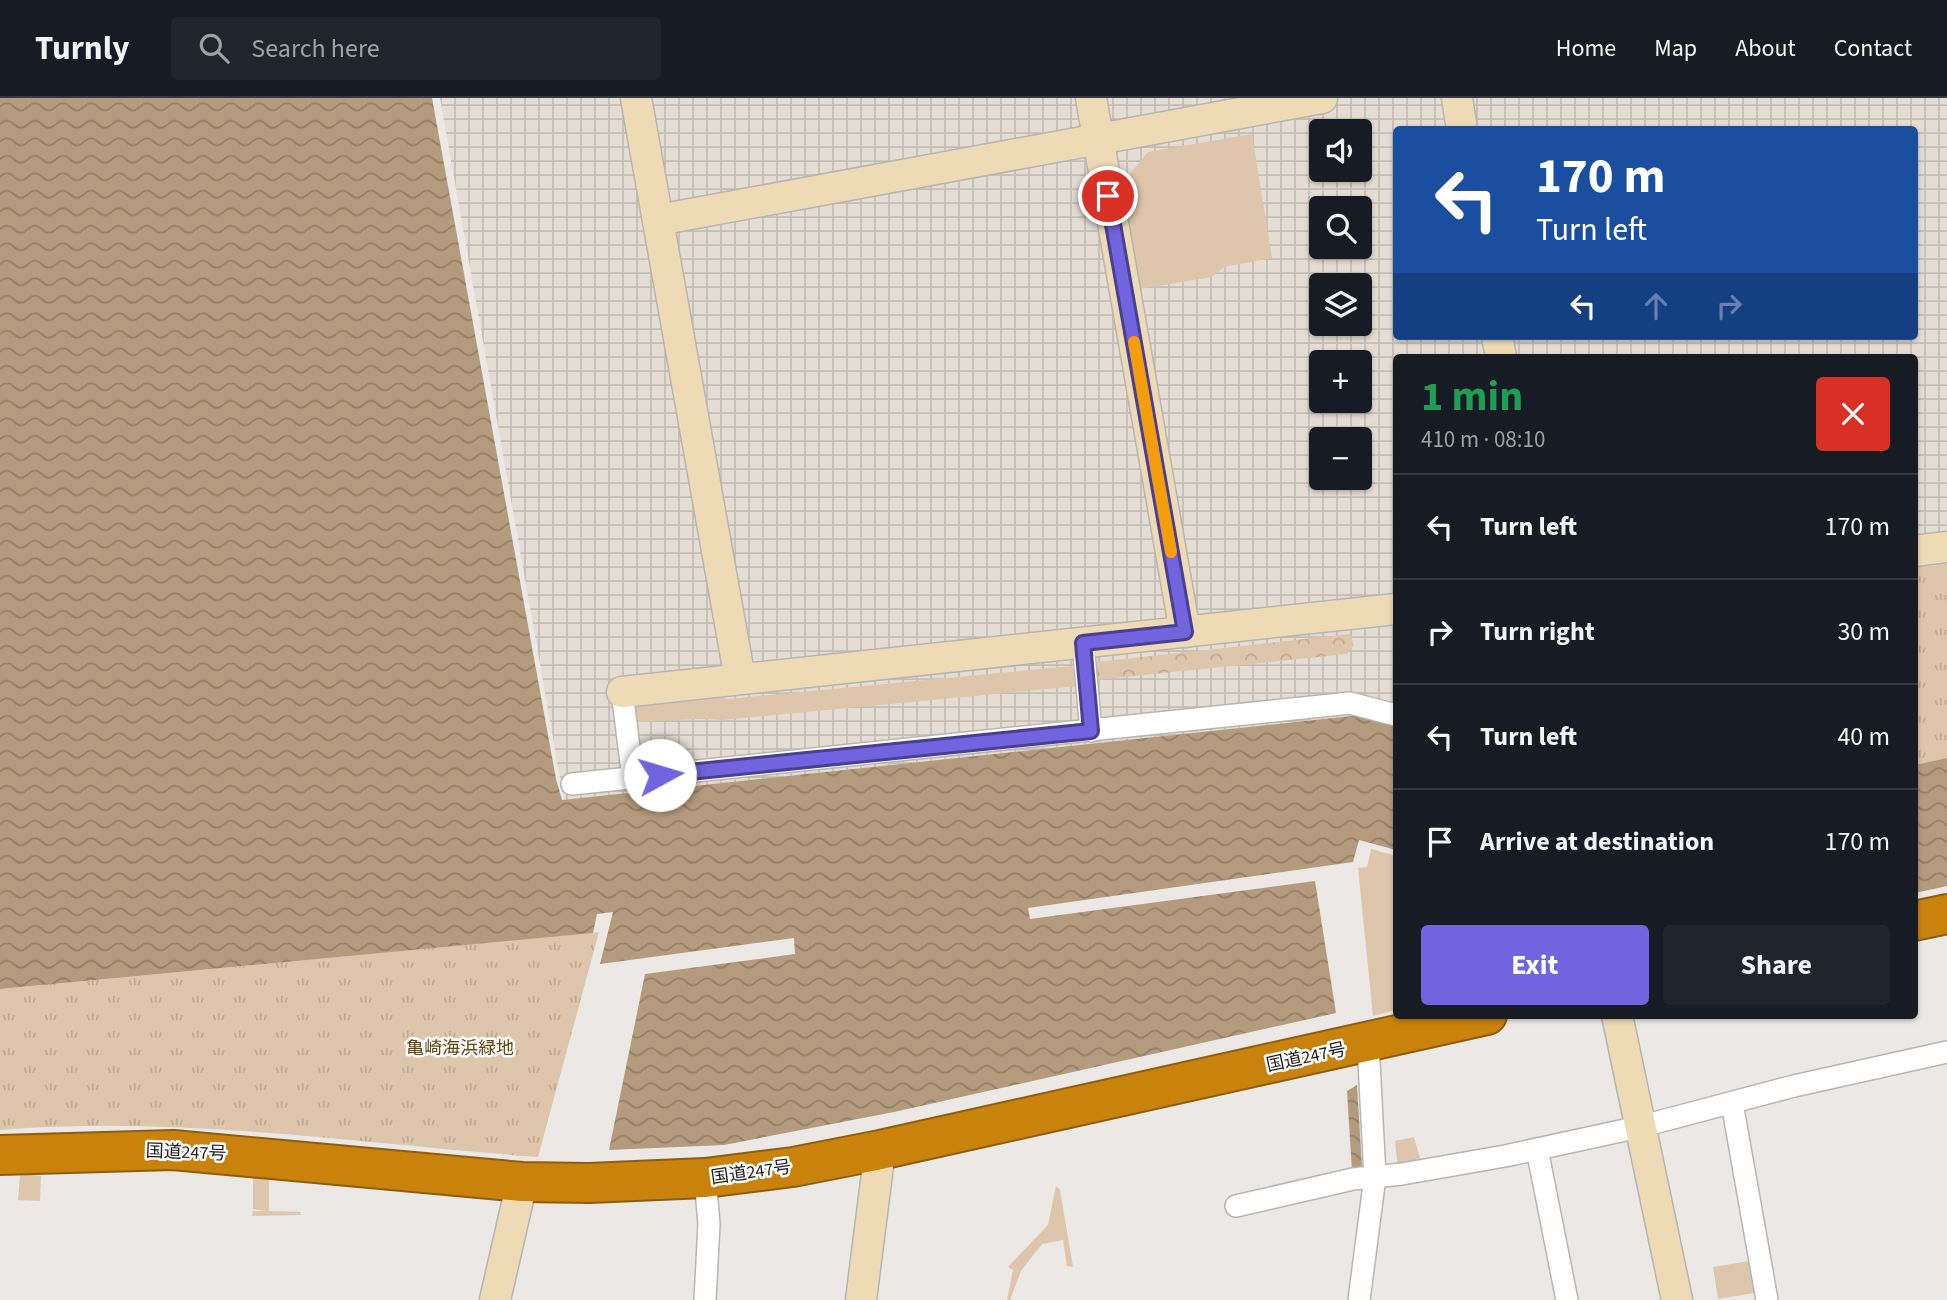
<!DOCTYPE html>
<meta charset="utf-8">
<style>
:root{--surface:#171b24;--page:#20242c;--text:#f1f3f6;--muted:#9ea1a6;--line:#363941;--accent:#7263de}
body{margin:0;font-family:"Source Sans 3","Noto Sans JP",sans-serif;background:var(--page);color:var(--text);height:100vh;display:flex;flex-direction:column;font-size:26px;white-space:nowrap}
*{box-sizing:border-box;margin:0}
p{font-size:23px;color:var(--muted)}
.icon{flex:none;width:38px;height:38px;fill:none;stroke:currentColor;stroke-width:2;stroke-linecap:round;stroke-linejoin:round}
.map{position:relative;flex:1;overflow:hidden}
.panel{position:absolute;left:1393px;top:256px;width:525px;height:665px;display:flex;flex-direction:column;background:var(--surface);border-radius:7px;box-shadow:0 2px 5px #0004}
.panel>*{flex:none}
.guide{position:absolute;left:1393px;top:28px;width:525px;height:214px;border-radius:7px;box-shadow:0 2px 5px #0004;background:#1a4fa0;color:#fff;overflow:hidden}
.controls{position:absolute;left:1309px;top:21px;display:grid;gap:14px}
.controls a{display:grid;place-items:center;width:63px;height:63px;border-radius:7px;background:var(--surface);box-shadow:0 2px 5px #0004;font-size:35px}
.pin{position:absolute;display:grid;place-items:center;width:60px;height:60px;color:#fff;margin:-30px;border:4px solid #fff;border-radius:50%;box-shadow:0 2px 7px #0007}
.me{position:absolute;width:77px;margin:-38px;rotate:84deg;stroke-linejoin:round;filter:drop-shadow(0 0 5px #0008)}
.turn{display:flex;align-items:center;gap:24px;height:147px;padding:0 28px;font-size:32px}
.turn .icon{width:91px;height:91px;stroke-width:2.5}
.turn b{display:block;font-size:49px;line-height:60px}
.lanes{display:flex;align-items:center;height:66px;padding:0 28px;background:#0003;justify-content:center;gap:35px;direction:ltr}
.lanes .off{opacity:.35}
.round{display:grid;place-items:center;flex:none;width:74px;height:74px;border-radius:7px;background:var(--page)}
.overview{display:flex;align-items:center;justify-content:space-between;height:119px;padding:0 28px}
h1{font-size:42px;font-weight:700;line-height:52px;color:#1e9e55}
.primary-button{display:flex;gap:14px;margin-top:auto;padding:14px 28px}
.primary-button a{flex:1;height:80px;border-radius:7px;background:var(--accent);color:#fff;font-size:28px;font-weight:700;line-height:80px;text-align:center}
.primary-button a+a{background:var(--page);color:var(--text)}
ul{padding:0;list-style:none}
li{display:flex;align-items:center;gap:21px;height:105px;padding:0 28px;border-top:2px solid var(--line)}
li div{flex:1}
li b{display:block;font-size:26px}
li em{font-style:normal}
header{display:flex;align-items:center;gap:42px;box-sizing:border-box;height:98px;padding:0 35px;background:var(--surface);border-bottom:2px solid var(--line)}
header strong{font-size:33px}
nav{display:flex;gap:38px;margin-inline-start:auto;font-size:24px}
.search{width:490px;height:63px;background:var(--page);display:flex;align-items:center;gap:18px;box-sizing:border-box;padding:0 24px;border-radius:7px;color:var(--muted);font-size:26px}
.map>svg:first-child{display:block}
</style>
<header>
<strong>Turnly</strong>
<div class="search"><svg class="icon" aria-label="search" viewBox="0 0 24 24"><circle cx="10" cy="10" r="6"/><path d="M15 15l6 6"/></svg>Search here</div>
<nav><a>Home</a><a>Map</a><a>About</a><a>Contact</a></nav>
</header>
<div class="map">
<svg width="1947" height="1202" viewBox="0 0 1947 1202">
<defs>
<pattern id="industrial-grid" width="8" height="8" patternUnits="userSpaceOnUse" patternTransform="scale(1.75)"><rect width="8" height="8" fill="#e5ddd4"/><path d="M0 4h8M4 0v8" fill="none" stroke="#c4bdb5"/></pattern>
<pattern id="forest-crowns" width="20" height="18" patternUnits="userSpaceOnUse" patternTransform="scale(1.75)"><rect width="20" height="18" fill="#dec6ac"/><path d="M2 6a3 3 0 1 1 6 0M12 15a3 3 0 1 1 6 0" fill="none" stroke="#beaa93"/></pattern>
<pattern id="park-tufts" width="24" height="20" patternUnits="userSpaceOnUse" patternTransform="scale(1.75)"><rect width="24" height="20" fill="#dec6ac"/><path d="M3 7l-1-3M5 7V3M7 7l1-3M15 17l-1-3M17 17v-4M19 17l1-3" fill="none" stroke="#beaa93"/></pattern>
<pattern id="water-waves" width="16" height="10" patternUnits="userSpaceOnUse" patternTransform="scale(1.75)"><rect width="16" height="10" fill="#b59b7d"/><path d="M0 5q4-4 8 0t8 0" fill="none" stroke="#937e66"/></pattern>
</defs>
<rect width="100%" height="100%" fill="#ebe8e5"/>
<!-- industrial -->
<path fill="url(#industrial-grid)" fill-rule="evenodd" d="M440,0H1947V660L1915,667L1914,259H1396V626L1361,617L564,702ZM1396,32H1914V238H1396ZM1321,33H1360V72H1321ZM1321,110H1360V149H1321ZM1321,187H1360V226H1321ZM1321,264H1360V303H1321ZM1321,341H1360V380H1321Z"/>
<!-- grass -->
<g fill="#dec6ac">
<polygon points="1252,36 1272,160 1224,169 1212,179 1140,191 1120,88 1148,54"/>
<path d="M1072,568L1078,588L722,622C693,619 666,624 638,624L633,613L639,604L698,594L728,601Z"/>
<polygon points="1371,751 1396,758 1396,912 1373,918 1358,770 1367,769"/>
<polygon points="1414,1039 1422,1067 1398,1071 1395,1043"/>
<polygon points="20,1076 41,1078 40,1103 18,1102"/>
<polygon points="253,1079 269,1080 269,1113 300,1114 301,1117 252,1118 253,1113 266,1113 253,1111"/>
<polygon points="1056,1088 1060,1092 1073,1169 1067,1168 1063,1142 1042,1146 1021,1173 1010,1202 1007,1202 1013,1172 1008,1169 1048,1127"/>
<polygon points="1755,1162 1760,1194 1718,1201 1713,1169"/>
</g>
<!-- forest -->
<polygon fill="url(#forest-crowns)" points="1350,536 1354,547 1347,556 1096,582 1093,574 1097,564"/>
<!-- park -->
<g fill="url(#park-tufts)">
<polygon points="1947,466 1947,660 1915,667 1915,470"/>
<path d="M599,834L538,1059C359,1046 181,1017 0,1032V891Z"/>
</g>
<!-- water -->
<g fill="url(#water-waves)">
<polygon points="0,0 432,0 556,681 562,702 1361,617 1396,626 1396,752 1359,742 1353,764 1028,810 1030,821 1315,783 1336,915 894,1014 724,1047 609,1052 645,876 795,856 794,840 600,866 613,814 597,816 593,835 0,891"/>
<polygon points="1947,660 1947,788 1915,795 1915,667"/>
<polygon points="1357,987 1362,1070 1352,1073 1347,993"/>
</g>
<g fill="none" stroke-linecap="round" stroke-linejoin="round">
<!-- street casing -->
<g stroke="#b7b5b2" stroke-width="24">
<g id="street">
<polyline points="1083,545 1091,633"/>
<polyline points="622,594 633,680"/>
<polyline points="572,686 1350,605 1396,617"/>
<polyline points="1732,1005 1767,1202"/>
<polyline points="1537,1051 1567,1202"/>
<polyline points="1236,1108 1353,1081 1402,1076 1505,1058 1639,1029 1794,988 1947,954"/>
<polyline points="705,1202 709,1126 705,1080"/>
<polyline points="1359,1202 1375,1079 1368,945"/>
</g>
</g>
<!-- secondary casing -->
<g stroke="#b7b5b2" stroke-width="33">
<g id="secondary">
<polyline points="636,0 740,581"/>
<polyline points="1091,0 1185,534"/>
<polyline points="1457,0 1462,32"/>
<polyline points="658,122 1322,0"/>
<polyline points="1497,238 1501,259"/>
<polyline points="1914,453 1947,449"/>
<polyline points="622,594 1396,511"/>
<polyline points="1617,917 1677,1202"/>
<polyline points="495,1202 522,1084"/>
<polyline points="861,1202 880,1052"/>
</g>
</g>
<!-- highway casing -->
<g stroke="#8d5e11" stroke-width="42">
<g id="highway">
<polyline points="1914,823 1947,816"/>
<polyline points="0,1057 173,1052 522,1084 589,1085 705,1080 793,1069 880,1052 1487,917"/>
</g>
</g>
<!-- street -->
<use href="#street" stroke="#fff" stroke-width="21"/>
<!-- secondary -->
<use href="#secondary" stroke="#efdab6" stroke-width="30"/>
<!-- highway -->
<use href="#highway" stroke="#c9820c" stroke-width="38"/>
</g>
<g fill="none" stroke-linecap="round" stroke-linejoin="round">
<!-- route casing -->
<g stroke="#4a4090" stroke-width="18">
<polyline id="route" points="660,677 1091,633 1083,545 1185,534 1108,98"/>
</g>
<!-- route -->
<use href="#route" stroke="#7263de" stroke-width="12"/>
<!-- slow -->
<polyline stroke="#f59e0b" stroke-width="12" points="1134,244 1171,454"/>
</g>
<g text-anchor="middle" stroke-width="5" stroke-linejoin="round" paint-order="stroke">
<!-- park labels -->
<g font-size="18" fill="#66420d" stroke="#fff">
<text x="460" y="956">亀崎海浜緑地</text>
</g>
<!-- street labels -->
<g font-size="18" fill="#1d1c1b" stroke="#fff">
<text transform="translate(1306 959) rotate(-12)" y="6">国道247号</text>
<text transform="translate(186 1054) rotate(2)" y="6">国道247号</text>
<text transform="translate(751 1074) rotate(-8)" y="6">国道247号</text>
</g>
</g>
</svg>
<div class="controls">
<a><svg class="icon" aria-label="sound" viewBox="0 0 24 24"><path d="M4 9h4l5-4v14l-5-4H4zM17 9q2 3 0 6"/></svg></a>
<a><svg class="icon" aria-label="search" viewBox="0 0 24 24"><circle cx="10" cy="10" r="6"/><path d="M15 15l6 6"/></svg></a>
<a><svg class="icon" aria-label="layers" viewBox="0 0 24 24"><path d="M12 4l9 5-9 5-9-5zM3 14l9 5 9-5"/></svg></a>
<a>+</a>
<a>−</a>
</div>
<div class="pin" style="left:1108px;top:98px;background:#d93025"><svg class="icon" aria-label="arrive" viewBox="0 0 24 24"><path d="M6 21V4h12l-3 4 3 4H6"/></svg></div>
<svg class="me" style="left:660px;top:677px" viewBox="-20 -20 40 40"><circle r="19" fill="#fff"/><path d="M0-13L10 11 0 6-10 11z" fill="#7263de"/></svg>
<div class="guide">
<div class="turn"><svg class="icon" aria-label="left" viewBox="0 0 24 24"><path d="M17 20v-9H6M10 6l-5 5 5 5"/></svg><div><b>170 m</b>Turn left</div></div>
<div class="lanes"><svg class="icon" aria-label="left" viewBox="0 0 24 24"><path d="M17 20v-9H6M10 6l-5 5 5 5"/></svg><svg class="icon off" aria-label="ahead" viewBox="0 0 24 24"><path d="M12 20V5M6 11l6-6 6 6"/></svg><svg class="icon off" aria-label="right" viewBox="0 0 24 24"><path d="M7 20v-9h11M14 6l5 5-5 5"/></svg></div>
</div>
<section class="panel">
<div class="overview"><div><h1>1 min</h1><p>410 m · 08:10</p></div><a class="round" style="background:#d93025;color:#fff"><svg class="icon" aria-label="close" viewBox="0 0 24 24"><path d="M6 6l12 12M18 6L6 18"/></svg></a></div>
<ul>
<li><svg class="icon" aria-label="left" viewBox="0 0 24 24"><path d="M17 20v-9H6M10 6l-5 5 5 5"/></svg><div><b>Turn left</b></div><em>170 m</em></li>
<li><svg class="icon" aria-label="right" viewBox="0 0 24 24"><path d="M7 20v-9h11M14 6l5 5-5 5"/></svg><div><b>Turn right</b></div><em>30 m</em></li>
<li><svg class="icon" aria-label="left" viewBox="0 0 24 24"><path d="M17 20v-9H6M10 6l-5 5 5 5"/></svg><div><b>Turn left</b></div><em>40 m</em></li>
<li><svg class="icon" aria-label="arrive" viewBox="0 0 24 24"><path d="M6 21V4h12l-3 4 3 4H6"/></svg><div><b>Arrive at destination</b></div><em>170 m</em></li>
</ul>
<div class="primary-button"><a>Exit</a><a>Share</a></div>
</section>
</div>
